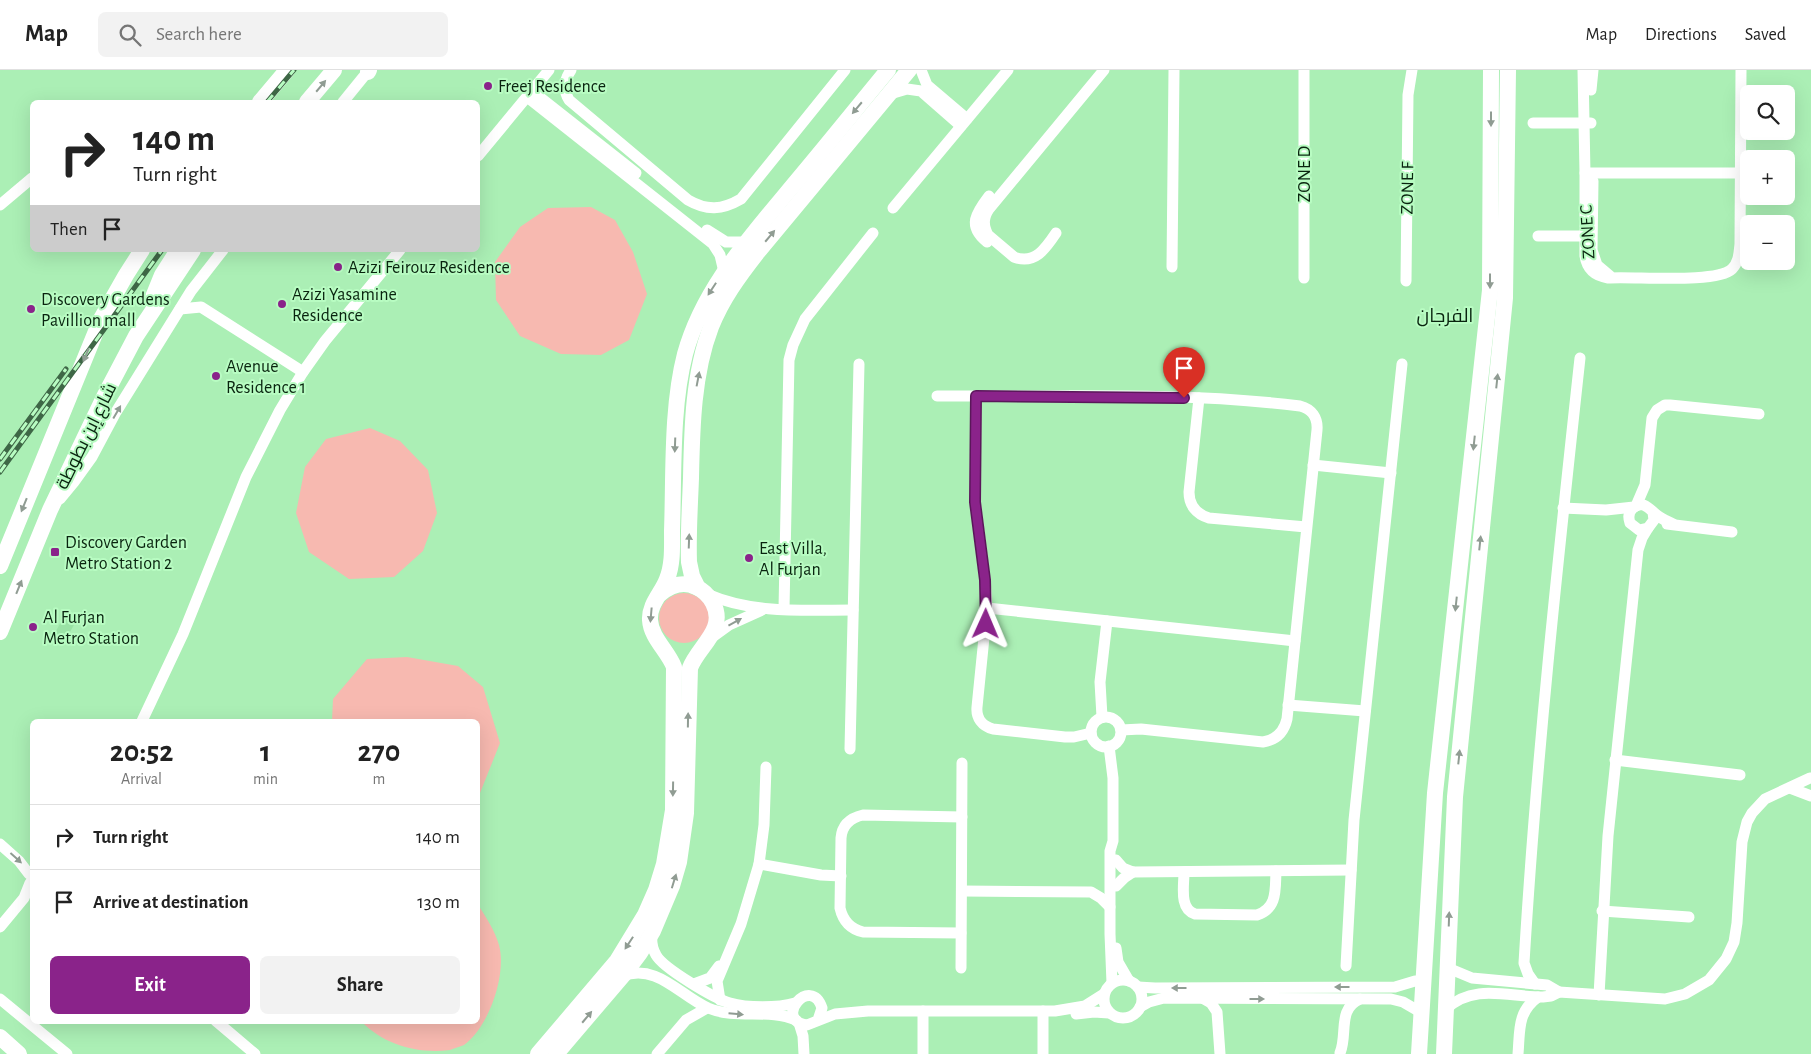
<!DOCTYPE html>
<meta charset="utf-8">
<style>
:root{--surface:#fff;--page:#f2f2f2;--text:#222;--muted:#767676;--line:#e0e0e0;--accent:#8a238a}
body{margin:0;font-family:"Alegreya Sans",Cairo,sans-serif;background:var(--page);color:var(--text);height:100vh;display:flex;flex-direction:column;font-size:19px;white-space:nowrap}
*{box-sizing:border-box;margin:0}
p{font-size:16px;color:var(--muted)}
.icon{flex:none;width:28px;height:28px;fill:none;stroke:currentColor;stroke-width:2;stroke-linecap:round;stroke-linejoin:round}
.map{position:relative;flex:1;overflow:hidden}
.details{position:absolute;left:30px;top:649px;width:450px;height:305px;display:flex;flex-direction:column;background:var(--surface);border-radius:8px;box-shadow:0 5px 20px #0002}
.details>*{flex:none}
.banner{position:absolute;left:30px;top:30px;width:450px;height:152px;border-radius:8px;box-shadow:0 5px 20px #0002;background:#fff;color:var(--text);overflow:hidden}
.buttons{position:absolute;left:1740px;top:15px;display:grid;gap:10px}
.buttons a{display:grid;place-items:center;width:55px;height:55px;border-radius:8px;background:var(--surface);box-shadow:0 5px 20px #0002;font-size:25px}
.pin{position:absolute;display:grid;place-items:center;width:42px;height:42px;color:#fff;margin:-51px -21px;border-radius:50% 50% 50% 0;rotate:-45deg;box-shadow:0 0 5px #0007}
.pin .icon{rotate:45deg}
.me{position:absolute;width:55px;margin:-28px;rotate:1deg;stroke-linejoin:round;filter:drop-shadow(0 0 4px #0008)}
.turn{display:flex;align-items:center;gap:18px;height:105px;padding:0 20px;font-size:22px}
.turn .icon{width:65px;height:65px;stroke-width:2.5}
.turn b{display:block;font-size:35px;line-height:42px}
.then{display:flex;align-items:center;height:48px;padding:0 20px;background:#0003;gap:10px;font-size:19px}
.eta{display:flex;justify-content:space-evenly;align-items:center;height:85px;text-align:center}
.eta b{font-size:30px;font-weight:600;line-height:35px}
.cta{display:flex;gap:10px;margin-top:auto;padding:10px 20px}
.cta a{flex:1;height:58px;border-radius:8px;background:var(--accent);color:#fff;font-size:20px;font-weight:600;line-height:58px;text-align:center}
.cta a+a{background:var(--page);color:var(--text)}
ul{padding:0;list-style:none}
li{display:flex;align-items:center;gap:15px;height:65px;padding:0 20px;border-top:1px solid var(--line)}
li div{flex:1}
li b{display:block;font-size:19px}
li em{font-style:normal}
header{display:flex;align-items:center;gap:30px;box-sizing:border-box;height:70px;padding:0 25px;background:var(--surface);border-bottom:1px solid var(--line)}
header strong{font-size:24px}
nav{display:flex;gap:28px;margin-inline-start:auto;font-size:18px}
.search{width:350px;height:45px;background:var(--page);display:flex;align-items:center;gap:12px;box-sizing:border-box;padding:0 18px;border-radius:8px;color:var(--muted);font-size:19px}
.map>svg:first-child{display:block}
</style>
<header>
<strong>Map</strong>
<div class="search"><svg class="icon" aria-label="search" viewBox="0 0 24 24"><circle cx="10" cy="10" r="6"/><path d="M15 15l6 6"/></svg>Search here</div>
<nav><a>Map</a><a>Directions</a><a>Saved</a></nav>
</header>
<div class="map">
<svg width="1811" height="984" viewBox="0 0 1811 984">
<rect width="100%" height="100%" fill="#abefb5"/>
<!-- built -->
<polygon fill="#9ae3a5" points="64,546 75,553 66,569 55,563"/>
<!-- green -->
<g fill="#f7b9b0">
<polygon points="591,137 615,150 633,182 647,224 629,270 601,285 561,284 520,266 496,230 495,192 520,157 548,138"/>
<polygon points="370,358 400,371 428,400 437,443 423,481 394,507 349,509 309,482 296,443 305,397 326,369"/>
<circle cx="684" cy="548" r="25"/>
<polygon points="407,587 458,596 483,617 500,673 480,723 478,725 478,651 332,651 333,629 367,589"/>
<path d="M478,835C486,847 495,861 499,875C507,904 489,957 464,975C460,977 454,978 450,980C417,984 384,975 361,951H478Z"/>
</g>
<g fill="none" stroke-linecap="round" stroke-linejoin="round">
<!-- street -->
<g stroke="#fff" stroke-width="11">
<path d="M571,0C564,10 563,20 569,30L688,130C707,141 722,140 741,129L845,0"/>
<polyline points="921,0 927,15 967,49"/>
<path d="M1583,0L1585,103V186C1587,199 1595,206 1608,208C1633,206 1717,214 1732,199C1739,192 1739,183 1740,174L1741,0"/>
<polyline points="1591,20 1593,0"/>
<polyline points="532,21 636,103"/>
<polyline points="890,24 907,19 921,21 961,56"/>
<polyline points="527,27 713,174 720,185 724,202"/>
<polyline points="343,32 369,0"/>
<polyline points="1533,53 1591,53"/>
<polyline points="478,86 549,0"/>
<polyline points="1585,103 1741,103"/>
<polyline points="1593,111 1592,180 1597,195 1610,206"/>
<polyline points="0,135 32,108"/>
<polyline points="893,138 1008,0"/>
<polyline points="707,160 726,172 746,172"/>
<path d="M1056,163C1046,178 1035,195 1014,187L988,165C983,155 983,148 989,139L1104,0"/>
<polyline points="1538,166 1591,166"/>
<path d="M987,172C967,156 976,143 989,126"/>
<polyline points="1172,197 1174,0"/>
<polyline points="1304,208 1304,0"/>
<polyline points="1406,211 1408,25 1412,0"/>
<polyline points="180,239 201,237 303,302"/>
<path d="M937,326C1058,327 1180,321 1300,336C1312,339 1318,348 1317,360L1287,649C1284,662 1276,670 1263,672L1141,659L1121,660"/>
<path d="M976,326L975,431L985,510L987,538L977,637C976,648 982,656 993,659L1065,667H1074L1091,663"/>
<path d="M1199,328L1189,422C1189,435 1196,444 1209,448L1306,457"/>
<polyline points="1313,395 1391,403"/>
<polyline points="60,429 74,412 92,387 116,342 191,221 223,180"/>
<polyline points="1636,436 1645,415 1652,348 1657,340 1665,335 1670,335 1759,344"/>
<polyline points="1563,438 1606,440 1634,437"/>
<path d="M1653,442L1654,450L1648,458L1639,460L1630,453C1628,447 1628,442 1633,438C1643,429 1650,440 1658,446C1662,449 1667,451 1673,454"/>
<polyline points="1667,454 1732,462"/>
<path d="M707,524C753,544 804,540 853,540"/>
<polyline points="987,538 1295,571"/>
<polyline points="784,539 789,290 793,275 805,249 873,163"/>
<polyline points="711,568 729,555 762,540"/>
<polyline points="1288,635 1365,641"/>
<polyline points="1102,647 1100,612 1107,551"/>
<circle cx="1106" cy="662" r="15"/>
<polyline points="142,651 183,564 246,407 280,340 303,302 325,271 400,180"/>
<polyline points="1109,676 1113,708 1113,771 1110,781 1110,864 1112,913"/>
<polyline points="850,679 859,294"/>
<polyline points="1615,690 1740,705"/>
<polyline points="1790,718 1811,726"/>
<polyline points="0,774 19,791 29,804"/>
<polyline points="1116,790 1123,798 1133,802 1351,800"/>
<polyline points="759,794 821,805 841,806"/>
<path d="M1184,802C1184,816 1179,839 1195,844L1257,845C1278,838 1275,819 1276,801"/>
<polyline points="1116,816 1124,808 1133,802"/>
<polyline points="962,821 1091,822 1101,828 1110,837"/>
<polyline points="1602,841 1689,847"/>
<polyline points="0,857 24,828 30,813"/>
<path d="M652,863C651,871 652,878 656,885C663,898 715,929 730,933C747,938 778,938 795,933"/>
<path d="M961,863L863,862C850,859 843,851 840,838L841,768C842,755 850,748 863,745L962,747"/>
<polyline points="1116,878 1118,892 1129,911"/>
<polyline points="1346,896 1354,750 1402,294"/>
<polyline points="961,898 962,693"/>
<polyline points="1448,898 1472,908 1547,915 1559,922"/>
<path d="M622,906C657,893 679,925 708,938C737,950 768,938 796,950"/>
<circle cx="1123" cy="929" r="19"/>
<polyline points="694,914 710,908 719,896"/>
<path d="M1535,914L1528,904L1524,893C1536,691 1558,490 1580,288"/>
<polyline points="1138,917 1155,918 1395,917 1415,911 1424,911"/>
<polyline points="1599,925 1608,766 1638,480 1642,468 1648,458"/>
<polyline points="0,929 67,984"/>
<polyline points="1204,929 1211,933 1217,942 1220,984"/>
<polyline points="720,930 717,911 741,854 759,794 764,755 766,697"/>
<polyline points="1140,937 1149,932 1164,928 1391,929 1403,932 1422,943"/>
<path d="M1446,939C1474,913 1508,927 1543,927L1551,926L1559,922L1665,929L1685,924L1709,910L1726,889L1734,872L1737,853L1742,772L1747,752L1752,743L1765,729L1810,708"/>
<polyline points="1076,944 1094,942 1109,943"/>
<path d="M818,950L822,938C811,904 772,950 807,955L835,944L868,941H1055L1085,936L1104,924"/>
<polyline points="216,951 255,984"/>
<polyline points="799,953 803,966 804,984"/>
<path d="M1340,983C1348,964 1337,939 1360,929"/>
<polyline points="657,984 686,950 707,938"/>
<polyline points="923,984 923,941"/>
<polyline points="1043,984 1043,941"/>
<path d="M1518,984C1520,961 1517,942 1538,927"/>
</g>
<!-- secondary -->
<g stroke="#fff" stroke-width="16">
<polyline points="368,2 369,0"/>
<polyline points="260,32 287,0"/>
<polyline points="307,32 334,0"/>
<polyline points="153,227 162,205 178,180"/>
<polyline points="0,496 101,249 126,205 142,180"/>
<path d="M698,518L692,506L689,492C688,464 690,436 691,408C692,358 693,304 711,257C722,229 739,206 757,183L909,0"/>
<polyline points="0,562 50,440 105,325 136,266 193,180"/>
<polyline points="0,967 19,984"/>
<path d="M538,984L617,891L645,845L656,820L664,794L673,740L674,597C668,581 651,568 650,550C649,534 662,523 667,509C673,494 672,477 672,461C674,405 671,338 685,284C703,219 748,170 790,119C823,80 855,40 888,0"/>
<path d="M556,984L625,903L640,883L653,861L672,816L679,792L686,743L690,598C698,576 727,560 713,533C709,526 703,520 696,517C684,511 671,515 660,524"/>
<polyline points="1419,984 1435,723 1490,220 1491,0"/>
<polyline points="1444,984 1455,727 1505,228 1508,0"/>
</g>
<!-- rail casing -->
<g stroke="#3e6746" stroke-width="5">
<g id="rail">
<polyline points="267,32 294,0"/>
<polyline points="0,389 66,299"/>
<polyline points="0,402 162,180"/>
</g>
</g>
<!-- rail -->
<use href="#rail" stroke="#b8fcc2" stroke-width="3" stroke-dasharray="9" stroke-linecap="butt"/>
</g>
<!-- one-way arrows -->
<defs><path id="oneway-solid" d="M-6-.8H1V-3.2L6.5 0L1 3.2V.8H-6Z" transform="scale(1.25)"/></defs>
<g fill="#909c93">
<use href="#oneway-solid" transform="translate(321 16) rotate(-50)"/>
<use href="#oneway-solid" transform="translate(857 38) rotate(130)"/>
<use href="#oneway-solid" transform="translate(1491 49) rotate(90)"/>
<use href="#oneway-solid" transform="translate(770 166) rotate(-50)"/>
<use href="#oneway-solid" transform="translate(1490 211) rotate(90)"/>
<use href="#oneway-solid" transform="translate(712 219) rotate(123)"/>
<use href="#oneway-solid" transform="translate(86 285) rotate(113)"/>
<use href="#oneway-solid" transform="translate(698 309) rotate(-79)"/>
<use href="#oneway-solid" transform="translate(1497 311) rotate(-84)"/>
<use href="#oneway-solid" transform="translate(117 342) rotate(-60)"/>
<use href="#oneway-solid" transform="translate(1474 373) rotate(96)"/>
<use href="#oneway-solid" transform="translate(675 375) rotate(92)"/>
<use href="#oneway-solid" transform="translate(24 435) rotate(112)"/>
<use href="#oneway-solid" transform="translate(689 471) rotate(-88)"/>
<use href="#oneway-solid" transform="translate(1480 473) rotate(-84)"/>
<use href="#oneway-solid" transform="translate(19 517) rotate(-68)"/>
<use href="#oneway-solid" transform="translate(1456 534) rotate(96)"/>
<use href="#oneway-solid" transform="translate(651 545) rotate(95)"/>
<use href="#oneway-solid" transform="translate(735 552) rotate(-29)"/>
<use href="#oneway-solid" transform="translate(688 650) rotate(-89)"/>
<use href="#oneway-solid" transform="translate(1459 687) rotate(-84)"/>
<use href="#oneway-solid" transform="translate(673 719) rotate(91)"/>
<use href="#oneway-solid" transform="translate(16 788) rotate(42)"/>
<use href="#oneway-solid" transform="translate(674 811) rotate(-73)"/>
<use href="#oneway-solid" transform="translate(1449 849) rotate(-88)"/>
<use href="#oneway-solid" transform="translate(629 873) rotate(123)"/>
<use href="#oneway-solid" transform="translate(1342 917) rotate(180)"/>
<use href="#oneway-solid" transform="translate(1179 918) rotate(180)"/>
<use href="#oneway-solid" transform="translate(1257 929)"/>
<use href="#oneway-solid" transform="translate(736 944) rotate(5)"/>
<use href="#oneway-solid" transform="translate(587 947) rotate(-50)"/>
</g>
<g fill="none" stroke-linecap="round" stroke-linejoin="round">
<!-- route casing -->
<g stroke="#5a175a" stroke-width="12">
<polyline id="route" points="986,554 985,510 975,432 976,326 1184,328"/>
</g>
<!-- route -->
<use href="#route" stroke="#8a238a" stroke-width="9"/>
</g>
<!-- markers -->
<g fill="#8a238a" stroke="#b8fcc2" stroke-width="2">
<circle cx="488" cy="16" r="5"/>
<circle cx="338" cy="197" r="5"/>
<circle cx="282" cy="234" r="5"/>
<circle cx="31" cy="239" r="5"/>
<circle cx="216" cy="306" r="5"/>
<rect x="50" y="477" width="10" height="10" rx="2.5"/>
<circle cx="749" cy="488" r="5"/>
<circle cx="33" cy="557" r="5"/>
</g>
<g text-anchor="middle" stroke-width="4" stroke-linejoin="round" paint-order="stroke">
<!-- poi labels -->
<g font-size="18" fill="#09240f" stroke="#b8fcc2" text-anchor="start">
<text x="498" y="22">Freej Residence</text>
<text x="348" y="203">Azizi Feirouz Residence</text>
<text x="292" y="230">Azizi Yasamine<tspan x="292" dy="21">Residence</tspan></text>
<text x="41" y="235">Discovery Gardens<tspan x="41" dy="21">Pavillion mall</tspan></text>
<text x="226" y="302">Avenue<tspan x="226" dy="21">Residence 1</tspan></text>
<text x="65" y="478">Discovery Garden<tspan x="65" dy="21">Metro Station 2</tspan></text>
<text x="759" y="484">East Villa,<tspan x="759" dy="21">Al Furjan</tspan></text>
<text x="43" y="553">Al Furjan<tspan x="43" dy="21">Metro Station</tspan></text>
</g>
<!-- street labels -->
<g font-size="18" fill="#09240f" stroke="#b8fcc2">
<text transform="translate(1304 104) rotate(-90)" y="6">ZONE D</text>
<text transform="translate(1407 118) rotate(-89)" y="6">ZONE F</text>
<text transform="translate(1587 162) rotate(-93)" y="6">ZONE C</text>
<text transform="translate(86 366) rotate(-64)" y="6">شارع إبن بطوطة</text>
</g>
<!-- neighbourhood labels -->
<g font-size="19" fill="#09240f" stroke="#b8fcc2">
<text x="1445" y="252">الفرجان</text>
</g>
</g>
</svg>
<div class="buttons">
<a><svg class="icon" aria-label="search" viewBox="0 0 24 24"><circle cx="10" cy="10" r="6"/><path d="M15 15l6 6"/></svg></a>
<a>+</a>
<a>−</a>
</div>
<div class="pin" style="left:1184px;top:328px;background:#d93025"><svg class="icon" aria-label="arrive" viewBox="0 0 24 24"><path d="M6 21V4h12l-3 4 3 4H6"/></svg></div>
<svg class="me" style="left:986px;top:554px" viewBox="-20 -20 40 40"><path d="M0-17L14 15 0 8-14 15z" fill="#8a238a" stroke="#fff" stroke-width="4"/></svg>
<div class="banner">
<div class="turn"><svg class="icon" aria-label="right" viewBox="0 0 24 24"><path d="M7 20v-9h11M14 6l5 5-5 5"/></svg><div><b>140 m</b>Turn right</div></div>
<div class="then">Then<svg class="icon" aria-label="arrive" viewBox="0 0 24 24"><path d="M6 21V4h12l-3 4 3 4H6"/></svg></div>
</div>
<section class="details">
<div class="eta">
<div><b>20:52</b><p>Arrival</p></div>
<div><b>1</b><p>min</p></div>
<div><b>270</b><p>m</p></div>
</div>
<ul>
<li><svg class="icon" aria-label="right" viewBox="0 0 24 24"><path d="M7 20v-9h11M14 6l5 5-5 5"/></svg><div><b>Turn right</b></div><em>140 m</em></li>
<li><svg class="icon" aria-label="arrive" viewBox="0 0 24 24"><path d="M6 21V4h12l-3 4 3 4H6"/></svg><div><b>Arrive at destination</b></div><em>130 m</em></li>
</ul>
<div class="cta"><a>Exit</a><a>Share</a></div>
</section>
</div>
